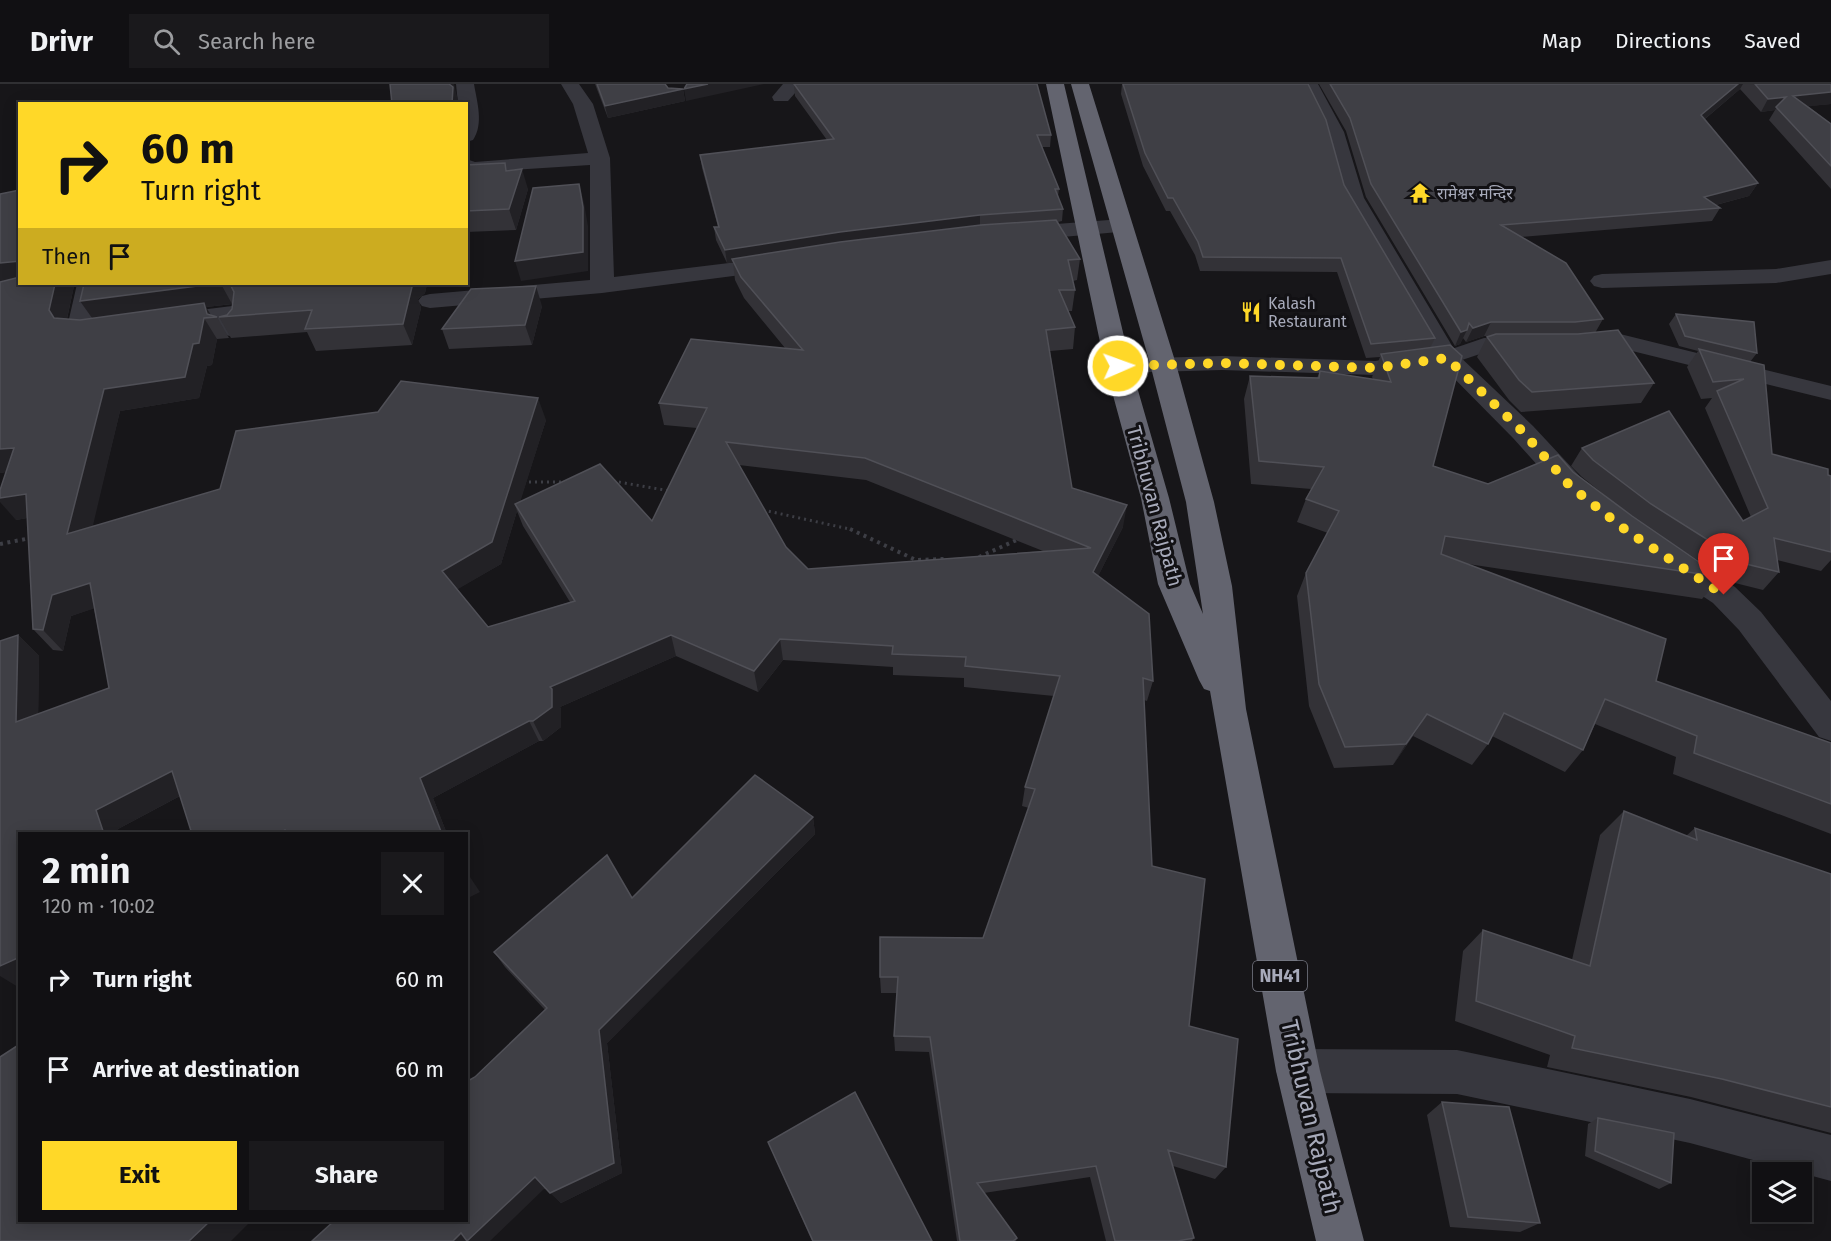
<!DOCTYPE html>
<meta charset="utf-8">
<style>
:root{--surface:#111013;--page:#1a191c;--text:#f1f3f6;--muted:#9c9da0;--line:#303033;--accent:#ffd828}
body{margin:0;font-family:"Fira Sans","Noto Sans Devanagari",sans-serif;background:var(--page);color:var(--text);height:100vh;display:flex;flex-direction:column;font-size:22px;white-space:nowrap}
*{box-sizing:border-box;margin:0}
p{font-size:20px;color:var(--muted)}
.icon{flex:none;width:33px;height:33px;fill:none;stroke:currentColor;stroke-width:2;stroke-linecap:round;stroke-linejoin:round}
.map{position:relative;flex:1;overflow:hidden}
.details{position:absolute;left:18px;top:748px;width:450px;height:390px;display:flex;flex-direction:column;background:var(--surface);border-radius:0px;box-shadow:0 3px 15px #0003,0 0 0 2px var(--line)}
.details>*{flex:none}
.top-card{position:absolute;left:18px;top:18px;width:450px;height:183px;border-radius:0px;box-shadow:0 3px 15px #0003,0 0 0 2px var(--line);background:#ffd828;color:#111;overflow:hidden}
.buttons{position:absolute;left:1752px;top:1078px;display:grid;gap:12px}
.buttons a{display:grid;place-items:center;width:60px;height:60px;border-radius:0px;background:var(--surface);box-shadow:0 3px 15px #0003,0 0 0 2px var(--line);font-size:30px}
.pin{position:absolute;display:grid;place-items:center;width:51px;height:51px;color:#fff;margin:-62px -26px;border-radius:50% 50% 50% 0;rotate:-45deg;box-shadow:0 0 6px #0007}
.pin .icon{rotate:45deg}
.me{position:absolute;width:66px;margin:-33px;rotate:88deg;stroke-linejoin:round;filter:drop-shadow(0 0 4px #0008)}
.turn{display:flex;align-items:center;gap:21px;height:126px;padding:0 24px;font-size:27px}
.turn .icon{width:78px;height:78px;stroke-width:2.5}
.turn b{display:block;font-size:42px;line-height:51px}
.then{display:flex;align-items:center;height:57px;padding:0 24px;background:#0003;gap:12px;font-size:22px}
.round{display:grid;place-items:center;flex:none;width:63px;height:63px;border-radius:0px;background:var(--page)}
.overview{display:flex;align-items:center;justify-content:space-between;height:102px;padding:0 24px}
h1{font-size:36px;font-weight:700;line-height:45px}
.primary-button{display:flex;gap:12px;margin-top:auto;padding:12px 24px}
.primary-button a{flex:1;height:69px;border-radius:0px;background:var(--accent);color:#111;font-size:24px;font-weight:700;line-height:69px;text-align:center}
.primary-button a+a{background:var(--page);color:var(--text)}
ul{padding:0;list-style:none}
li{display:flex;align-items:center;gap:18px;height:90px;padding:0 24px}
li div{flex:1}
li b{display:block;font-size:22px}
li em{font-style:normal}
header{display:flex;align-items:center;gap:36px;box-sizing:border-box;height:84px;padding:0 30px;background:var(--surface);border-bottom:2px solid var(--line)}
header strong{font-size:28px}
nav{display:flex;gap:33px;margin-inline-start:auto;font-size:21px}
.search{width:420px;height:54px;background:var(--page);display:flex;align-items:center;gap:15px;box-sizing:border-box;padding:0 21px;border-radius:0px;color:var(--muted);font-size:22px}
.map>svg:first-child{display:block}
</style>
<header>
<strong>Drivr</strong>
<div class="search"><svg class="icon" aria-label="search" viewBox="0 0 24 24"><circle cx="10" cy="10" r="6"/><path d="M15 15l6 6"/></svg>Search here</div>
<nav><a>Map</a><a>Directions</a><a>Saved</a></nav>
</header>
<div class="map">
<svg width="1831" height="1157" viewBox="0 0 1831 1157">
<rect width="100%" height="100%" fill="#171619"/>
<g fill="none" stroke-linecap="round" stroke-linejoin="round">
<!-- path-far1 -->
<g stroke="#3d3e45" stroke-width="3" stroke-dasharray="2 4" stroke-linecap="butt">
<polyline points="613,397 670,407"/>
<polyline points="523,398 566,398"/>
<polyline points="763,426 854,446"/>
</g>
<!-- path -->
<g stroke="#3d3e45" stroke-width="4" stroke-dasharray="3 4.5" stroke-linecap="butt">
<polyline points="850,445 916,476 944,475"/>
<polyline points="0,460 31,454"/>
<polyline points="979,473 1021,454"/>
</g>
<!-- lane -->
<g fill="#37373e" fill-rule="evenodd">
<polygon points="1616,249 1831,302 1831,316 1616,263 1586,266 1578,264 1575,259 1578,254"/>
<polygon points="1484,254 1531,256 1534,261 1531,266 1486,268 1447,281 1375,291 1222,286 1118,289 1110,287 1106,282 1110,277 1118,275 1222,272 1375,277 1443,268"/>
</g>
<!-- street -->
<g fill="#37373e" fill-rule="evenodd">
<path d="M456,0H474C477,18 484,40 473,56L466,58V20H458Z"/>
<polygon points="561,0 579,0 593,20 610,74 614,193 779,173 787,175 791,180 787,185 602,209 430,224 422,222 418,217 422,212 430,210 590,196 590,81 466,89 466,75 475,78 588,69 573,20"/>
<polygon points="783,0 803,0 788,17 774,17 772,13"/>
<polygon points="1300,0 1318,0 1344,48 1364,114 1457,270 1533,342 1588,401 1592,408 1588,415 1578,418 1568,415 1513,354 1434,274 1342,114 1324,48"/>
<polygon points="1122,135 1130,137 1133,142 1130,147 1017,157 1009,155 1006,150 1009,145 1017,143"/>
<polygon points="1831,176 1831,190 1776,199 1602,204 1594,202 1590,197 1594,192 1602,190 1776,185"/>
<polygon points="77,200 99,200 92,240 111,239 120,241 123,246 120,251 78,255 69,253 66,248"/>
<polygon points="232,222 241,224 244,229 242,245 239,250 230,252 221,250 218,245 219,238 168,244 159,242 156,237 159,232 168,230"/>
<polygon points="1676,468 1687,471 1735,503 1761,528 1831,617 1831,657 1819,653 1739,546 1713,519 1665,487 1661,479 1665,471"/>
<polygon points="1298,965 1457,966 1690,1015 1831,1051 1831,1097 1690,1059 1457,1010 1298,1009 1283,1002 1276,987 1283,972"/>
</g>
<!-- highway -->
<polygon fill="#63646f" fill-rule="evenodd" points="1046,0 1064,0 1131,282 1169,414 1190,500 1203,530 1186,418 1150,280 1071,0 1089,0 1176,280 1214,418 1232,502 1246,625 1320,987 1364,1157 1316,1157 1276,987 1210,607 1204,605 1199,596 1158,500 1141,414 1105,282"/>
</g>
<!-- wall -->
<g fill="#333237" fill-rule="evenodd">
<polygon points="595,0 665,0 668,4 683,5 685,17 608,34"/>
<polygon points="1122,0 1308,0 1344,101 1435,254 1430,264 1433,382 1488,400 1573,388 1617,421 1582,393 1571,382 1582,364 1743,437 1751,433 1705,324 1712,314 1701,315 1687,283 1698,267 1679,262 1669,240 1676,230 1757,269 1750,278 1772,370 1831,392 1831,476 1821,487 1777,476 1779,488 1763,506 1731,498 1670,458 1721,493 1702,515 1468,480 1656,597 1831,659 1831,750 1673,690 1676,673 1595,640 1583,666 1565,688 1492,652 1488,660 1472,681 1413,652 1393,681 1334,684 1309,622 1297,512 1306,489 1328,449 1297,438 1306,415 1311,405 1251,400 1244,315 1250,292 1317,294 1320,287 1373,295 1372,293 1380,273 1366,274 1337,188 1200,187 1195,171 1170,127 1166,127 1143,82 1121,10"/>
<polygon points="1319,0 1831,0 1831,20 1808,22 1831,40 1831,105 1769,36 1775,26 1761,28 1740,5 1705,35 1758,99 1749,112 1716,121 1720,124 1712,137 1521,153 1603,235 1595,249 1654,299 1641,319 1521,328 1509,316 1477,273 1487,253 1492,252 1484,252 1466,258 1463,254 1460,260 1455,262 1366,113 1346,47"/>
<path d="M794,1L1051,51L1050,63H1042L1059,105L1058,112L1063,125L1062,137L1058,138L1080,175L1077,196L1073,197L1075,206L1072,227H1068L1075,243L1073,265L1050,267L1072,404L1123,443L1098,492L1153,597L1147,617L1144,616L1152,782L1189,942L1226,1083L1215,1095L1173,1082L1194,1154L1192,1157H1106L1090,1093L984,1109L1017,1154L1016,1157H957L929,968L895,967L894,952L897,909H881L880,893L983,854L1029,724L1022,722L1025,703L1054,612L964,603V594L893,591V583L783,576L758,608L676,572L560,623L561,625V643L543,657H539L433,714L447,750H192L180,712L118,745L119,750H20L18,903V551L39,572L38,630L109,604L94,524L71,532L63,567L53,566L33,545L27,434L16,436L6,388L0,389L20,106V200L74,202L67,235L80,236L92,234L80,217L84,200H427L425,209L418,215L421,224L412,261L316,267L307,248L231,254L219,233L227,231L232,225L233,220L206,223L211,231L217,233L229,254L217,255L212,281L207,282L199,314L120,327L92,442L546,336L520,417L652,437L697,344L664,341L659,319L785,264L744,214L735,196L733,178L727,179L716,156L714,143H718L702,84L700,71L827,56L795,12ZM739,381L866,396L1043,467L808,485L786,463ZM517,427L523,442L570,518L488,543L457,505L501,480Z"/>
<polygon points="466,81 507,87 528,105 516,146 466,148"/>
<polygon points="542,222 532,261 449,265 442,245"/>
<polygon points="1624,727 1686,752 1695,744 1831,790 1831,1049 1691,1013 1547,983 1550,971 1455,937 1463,867 1483,846 1572,876 1600,751"/>
<polygon points="813,733 815,750 607,959 622,1089 561,1119 546,1104 466,1137 475,993 545,926 505,883 494,868 632,814"/>
<polygon points="1442,1018 1540,1139 1520,1148 1450,1143 1427,1031"/>
<polygon points="1598,1034 1671,1099 1659,1105 1585,1072 1588,1040"/>
<polygon points="768,1058 932,1157 812,1157"/>
</g>
<!-- shaded-wall -->
<g fill="#222125">
<polygon points="449,0 454,0 459,20 452,20"/>
<polygon points="708,0 764,0 686,17 684,5"/>
<polygon points="1738,0 1743,0 1740,5 1694,44 1701,31"/>
<polygon points="683,5 685,17 608,34 605,22"/>
<polygon points="1831,8 1831,20 1785,25 1793,12"/>
<polygon points="1786,13 1775,26 1761,28 1768,15"/>
<polygon points="522,85 528,105 516,146 509,125"/>
<polygon points="1758,99 1749,112 1696,126 1704,113"/>
<polygon points="579,100 584,119 588,142 588,187 521,197 515,177"/>
<polygon points="980,131 980,144 732,175 733,178 727,179 725,166 840,148"/>
<polygon points="15,177 20,183 20,200 0,204 0,179"/>
<polygon points="55,200 72,200 74,202 64,248 49,226"/>
<polygon points="213,200 221,200 232,220 206,223 212,233 95,238 80,217"/>
<polygon points="409,200 427,200 425,209 418,215 421,224 412,261 403,240"/>
<polygon points="536,202 542,222 532,261 525,241"/>
<polygon points="204,234 217,255 212,281 207,282 199,314 120,327 86,471 67,450 104,305 193,260"/>
<polygon points="1491,238 1484,252 1466,258 1473,244"/>
<polygon points="1467,246 1460,260 1455,262 1461,248"/>
<polygon points="538,314 546,336 518,425 515,420 517,427 501,480 453,508 442,487"/>
<polygon points="14,364 32,385 0,389 0,365"/>
<polygon points="26,410 44,431 16,436 0,418 0,414"/>
<polygon points="1127,421 1123,443 1089,510 1093,488"/>
<polygon points="90,499 108,520 71,532 63,567 43,546 52,511"/>
<polygon points="18,551 39,572 38,658 16,638"/>
<polygon points="671,551 676,572 560,623 561,625 561,643 543,657 533,637 550,603"/>
<polygon points="780,555 783,576 758,608 754,587"/>
<polygon points="1427,630 1413,652 1393,681 1406,660"/>
<polygon points="529,637 539,657 433,714 447,750 442,750 420,694"/>
<polygon points="172,687 191,706 118,745 119,750 104,750 96,726"/>
<polygon points="813,733 815,750 607,959 622,1089 561,1119 550,1109 599,946"/>
<polygon points="285,746 288,750 277,750"/>
<polygon points="466,787 480,808 466,815"/>
<polygon points="20,873 20,902 18,903 0,892 0,882"/>
<polygon points="535,1093 546,1103 490,1157 453,1157 461,1149"/>
<polygon points="210,1137 251,1137 231,1157 189,1157"/>
</g>
<!-- building -->
<g fill="#3f3f45" stroke="#505057" stroke-width="1.5" fill-rule="evenodd">
<polygon points="390,0 449,0 453,3 452,20 392,20"/>
<polygon points="597,0 665,0 668,4 683,5 605,22"/>
<polygon points="687,0 708,0 684,5"/>
<polygon points="794,0 1037,0 1051,51 1037,51 1059,105 1055,105 1063,125 980,131 840,148 725,166 714,143 719,143 700,71 834,55"/>
<polygon points="1123,0 1308,0 1326,36 1344,101 1435,254 1371,260 1341,174 1203,173 1198,158 1173,114 1168,114 1145,69"/>
<polygon points="1330,0 1738,0 1701,31 1758,99 1704,113 1720,124 1501,141 1566,179 1603,235 1575,238 1491,238 1473,244 1469,239 1467,246 1461,248 1371,100 1350,34"/>
<polygon points="1755,0 1831,0 1831,8 1793,12 1831,40 1831,82 1776,23 1786,13 1768,15"/>
<polygon points="505,79 506,87 522,85 509,125 466,127 466,81"/>
<polygon points="579,100 583,123 583,168 515,177 533,104"/>
<polygon points="20,106 20,177 0,179 0,110"/>
<path d="M1056,136L1080,175L1068,176L1075,206H1059L1075,243L1046,246L1072,404L1127,421L1093,488L1149,530L1153,597L1143,594L1152,782L1205,795L1189,942L1238,955L1226,1083L1168,1066L1194,1154L1178,1157H1115L1096,1082L977,1099L1017,1154L1013,1157H960L930,953L894,952L898,893H880V853L983,854L1035,705L1025,703L1060,592L965,582L966,573L892,570L893,562L780,555L754,587L671,551L550,603L552,605V623L533,637H529L420,694L442,750H287L285,746L277,750H192L172,687L96,726L104,750H20V873L0,882V557L18,551L16,638L109,604L90,499L52,511L43,546L33,545L26,410L0,414V406L14,364L0,365V198L20,193V200H55L49,226L54,234L80,236L204,219L207,230L217,233L204,234L199,259L193,260L185,293L104,305L67,450L220,405L236,347L378,328L401,297L538,314L492,458L442,487L488,543L575,517L515,420L600,380L652,437L707,324L659,319L691,255L803,266L741,193L732,175L840,158L981,141ZM726,358L865,374L1091,464L808,485L786,463Z"/>
<polygon points="84,200 213,200 80,217"/>
<polygon points="225,200 410,200 412,203 403,240 305,245 312,226 219,233 227,231 232,225 234,208 230,200"/>
<polygon points="536,202 525,241 442,245 471,205"/>
<polygon points="1676,230 1754,238 1757,269 1685,252"/>
<polygon points="1618,246 1654,299 1532,308 1519,296 1487,253 1496,250 1578,250"/>
<polygon points="1450,261 1462,272 1433,382 1488,400 1558,371 1573,388 1632,432 1721,493 1445,452 1441,470 1666,555 1656,597 1831,659 1831,720 1694,669 1697,652 1605,615 1583,666 1504,629 1488,660 1427,630 1406,660 1345,663 1319,600 1306,489 1339,427 1306,415 1324,383 1259,377 1250,292 1319,294 1320,287 1391,298 1381,270"/>
<polygon points="1699,265 1764,281 1772,370 1828,385 1828,391 1831,392 1831,468 1774,454 1779,488 1746,480 1651,420 1593,376 1582,364 1669,327 1743,437 1768,424 1717,307 1744,295 1713,298"/>
<polygon points="755,691 813,733 599,946 614,1079 550,1109 535,1093 467,1157 461,1149 453,1157 312,1157 334,1137 466,1137 466,998 475,993 547,924 494,868 607,771 632,814"/>
<polygon points="1624,727 1697,756 1695,744 1831,790 1831,1023 1722,995 1572,964 1575,952 1476,917 1483,846 1590,882"/>
<polygon points="20,960 20,1137 210,1137 189,1157 0,1157 0,973"/>
<polygon points="855,1008 932,1157 813,1157 768,1058"/>
<polygon points="1442,1018 1509,1023 1540,1139 1468,1133"/>
<polygon points="1598,1034 1674,1049 1671,1099 1595,1067"/>
</g>
<g fill="none" stroke-linecap="round" stroke-linejoin="round">
<!-- route -->
<polyline stroke="#ffd828" stroke-width="10" stroke-dasharray="0 18" points="1118,282 1222,279 1376,284 1447,274 1523,348 1570,402 1627,447 1724,511"/>
</g>
<!-- icons -->
<defs>
<g id="temple-bare" transform="scale(1.62)"><path d="M0-6L5-2H3V0L6.5 2.5H4V6H1.5V3h-3V6H-4V2.5H-6.5L-3 0V-2H-5Z" fill="#ffd828" stroke="#121114" stroke-width="2.5" paint-order="stroke"/></g>
<g id="restaurant-bare" transform="scale(1.62)"><path d="M-5-6h1v4h1v-4h1v4h1v-4h1v5L-1.5 .5V6h-2V.5L-5-1ZM5-6V6H3V1.5H1.5Q1.5-4 5-6Z" fill="#ffd828" stroke="#121114" stroke-width="2.5" paint-order="stroke"/></g>
</defs>
<g fill-rule="evenodd">
<use href="#temple-bare" x="1420" y="109"/>
<use href="#restaurant-bare" x="1251" y="228"/>
</g>
<g text-anchor="middle" stroke-width="6" stroke-linejoin="round" paint-order="stroke">
<!-- far-poi labels -->
<g font-size="16" fill="#a7aaba" stroke="#121114" text-anchor="start">
<text x="1437" y="115">रामेश्वर मन्दिर</text>
<text x="1268" y="225">Kalash<tspan x="1268" dy="18">Restaurant</tspan></text>
</g>
<!-- shield labels -->
<rect fill="#121114" stroke="#7a7c88" stroke-width="1.5" x="1253" y="877" width="54" height="30" rx="4.5"/>
<g font-size="18" font-weight="bold" fill="#a7aaba">
<text x="1280" y="898">NH41</text>
</g>
<!-- street labels -->
<g font-size="20" fill="#a7aaba" stroke="#121114">
<text transform="translate(1155 422) rotate(75)" y="7">Tribhuvan Rajpath</text>
</g>
<!-- near-street labels -->
<g font-size="24" fill="#a7aaba" stroke="#121114">
<text transform="translate(1311 1033) rotate(77)" y="8">Tribhuvan Rajpath</text>
</g>
</g>
</svg>
<div class="buttons">
<a><svg class="icon" aria-label="layers" viewBox="0 0 24 24"><path d="M12 4l9 5-9 5-9-5zM3 14l9 5 9-5"/></svg></a>
</div>
<div class="pin" style="left:1724px;top:511px;background:#d93025"><svg class="icon" aria-label="arrive" viewBox="0 0 24 24"><path d="M6 21V4h12l-3 4 3 4H6"/></svg></div>
<svg class="me" style="left:1118px;top:282px" viewBox="-20 -20 40 40"><circle r="17" fill="#ffd828" stroke="#fff" stroke-width="3"/><path d="M0-11L8 9 0 5-8 9z" fill="#fff"/></svg>
<div class="top-card">
<div class="turn"><svg class="icon" aria-label="right" viewBox="0 0 24 24"><path d="M7 20v-9h11M14 6l5 5-5 5"/></svg><div><b>60 m</b>Turn right</div></div>
<div class="then">Then<svg class="icon" aria-label="arrive" viewBox="0 0 24 24"><path d="M6 21V4h12l-3 4 3 4H6"/></svg></div>
</div>
<section class="details">
<div class="overview"><div><h1>2 min</h1><p>120 m · 10:02</p></div><a class="round"><svg class="icon" aria-label="close" viewBox="0 0 24 24"><path d="M6 6l12 12M18 6L6 18"/></svg></a></div>
<ul>
<li><svg class="icon" aria-label="right" viewBox="0 0 24 24"><path d="M7 20v-9h11M14 6l5 5-5 5"/></svg><div><b>Turn right</b></div><em>60 m</em></li>
<li><svg class="icon" aria-label="arrive" viewBox="0 0 24 24"><path d="M6 21V4h12l-3 4 3 4H6"/></svg><div><b>Arrive at destination</b></div><em>60 m</em></li>
</ul>
<div class="primary-button"><a>Exit</a><a>Share</a></div>
</section>
</div>
